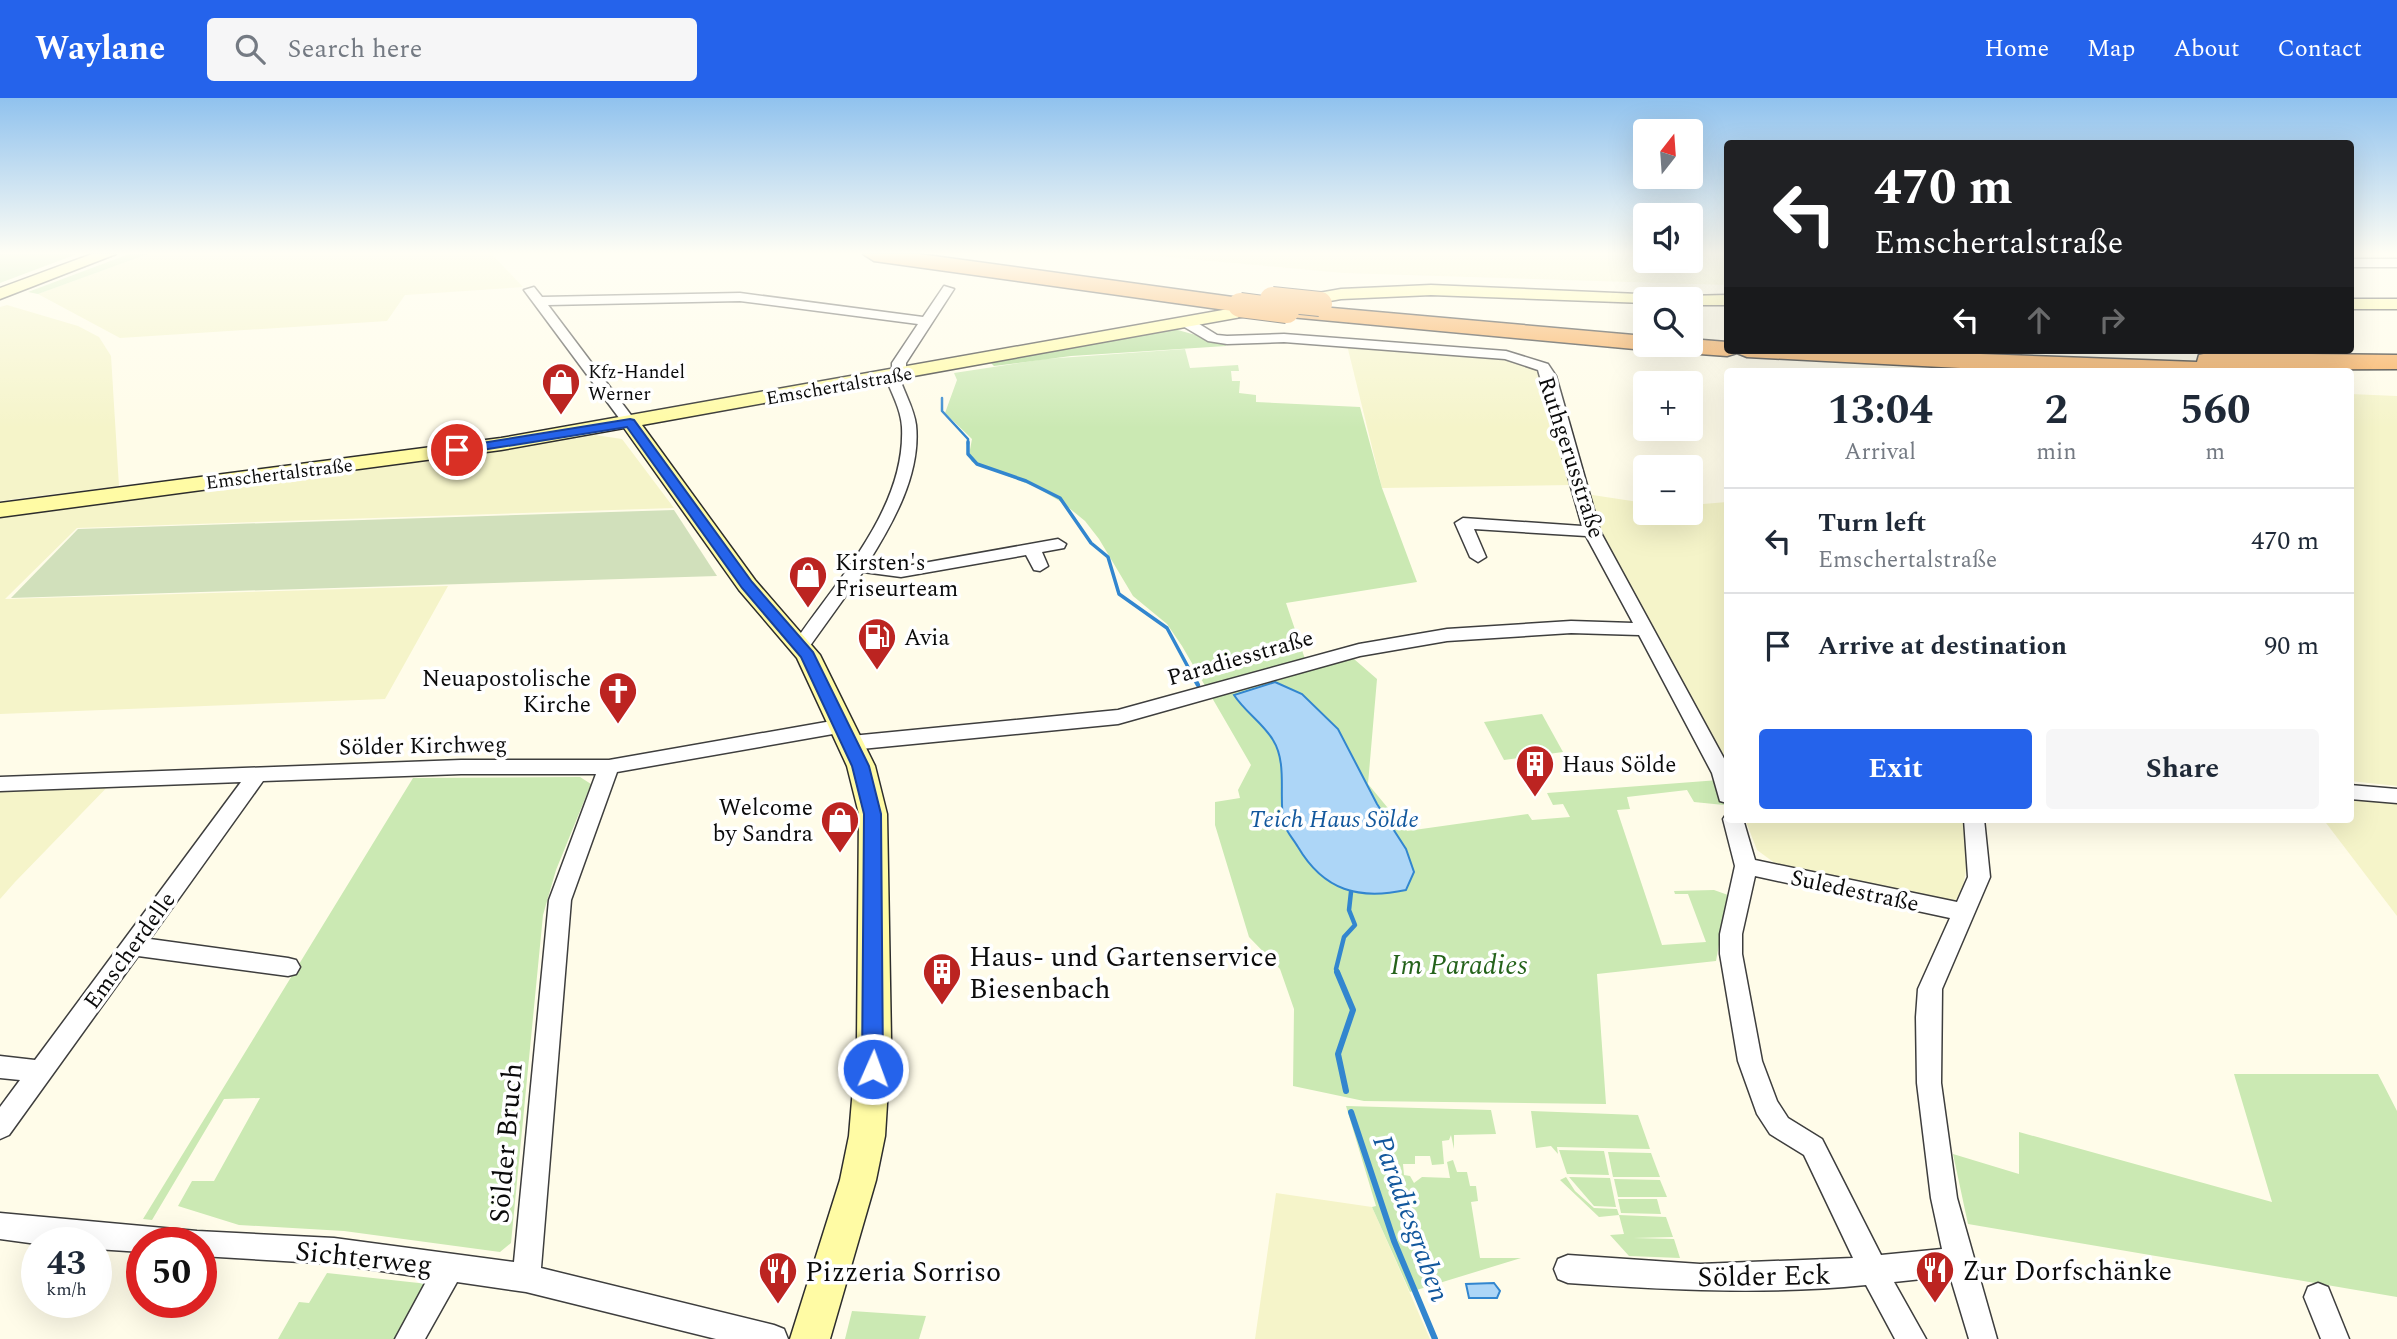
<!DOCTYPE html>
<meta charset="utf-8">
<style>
:root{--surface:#fff;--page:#f6f6f7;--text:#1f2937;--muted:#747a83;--line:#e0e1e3;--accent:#2563eb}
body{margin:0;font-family:Spectral,serif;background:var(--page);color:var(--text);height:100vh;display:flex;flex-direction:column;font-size:26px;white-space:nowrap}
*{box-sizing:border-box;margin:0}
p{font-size:23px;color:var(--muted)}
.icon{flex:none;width:38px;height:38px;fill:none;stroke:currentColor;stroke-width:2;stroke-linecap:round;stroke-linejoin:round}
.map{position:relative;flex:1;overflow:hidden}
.details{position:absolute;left:1724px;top:270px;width:630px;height:455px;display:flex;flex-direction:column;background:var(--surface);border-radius:7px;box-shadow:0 7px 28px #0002}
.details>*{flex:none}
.banner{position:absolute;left:1724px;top:42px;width:630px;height:214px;border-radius:7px;box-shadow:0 7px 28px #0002;background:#202124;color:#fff;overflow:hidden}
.needle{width:46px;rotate:17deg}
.buttons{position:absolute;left:1633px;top:21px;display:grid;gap:14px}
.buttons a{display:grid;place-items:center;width:70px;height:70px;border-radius:7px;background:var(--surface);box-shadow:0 7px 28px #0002;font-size:35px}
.speed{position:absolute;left:21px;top:1129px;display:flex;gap:14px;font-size:35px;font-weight:700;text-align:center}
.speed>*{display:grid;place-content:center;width:91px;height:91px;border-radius:50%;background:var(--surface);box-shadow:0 7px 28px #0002;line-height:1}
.speed small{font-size:18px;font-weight:400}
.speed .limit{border:10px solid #d22;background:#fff;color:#111}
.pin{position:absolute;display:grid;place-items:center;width:60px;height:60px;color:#fff;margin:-30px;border:4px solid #fff;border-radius:50%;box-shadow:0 2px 7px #0007}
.me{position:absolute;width:77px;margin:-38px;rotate:2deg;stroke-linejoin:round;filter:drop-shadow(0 0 5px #0008)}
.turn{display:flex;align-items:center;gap:24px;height:147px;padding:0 35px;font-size:32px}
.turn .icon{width:91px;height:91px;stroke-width:2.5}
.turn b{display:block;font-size:49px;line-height:60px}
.lanes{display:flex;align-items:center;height:66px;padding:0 35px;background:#0003;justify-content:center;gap:35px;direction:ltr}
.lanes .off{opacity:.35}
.eta{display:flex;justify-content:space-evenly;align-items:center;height:119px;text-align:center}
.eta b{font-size:42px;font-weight:700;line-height:49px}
.action{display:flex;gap:14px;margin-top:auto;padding:14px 35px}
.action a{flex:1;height:80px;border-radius:7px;background:var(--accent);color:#fff;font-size:28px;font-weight:700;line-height:80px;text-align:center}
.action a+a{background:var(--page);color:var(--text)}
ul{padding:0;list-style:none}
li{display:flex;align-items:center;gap:21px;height:105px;padding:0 35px;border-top:2px solid var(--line)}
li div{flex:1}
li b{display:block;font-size:26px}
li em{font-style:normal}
header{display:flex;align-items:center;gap:42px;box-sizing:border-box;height:98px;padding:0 35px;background:var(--accent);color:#fff}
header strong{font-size:33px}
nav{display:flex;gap:38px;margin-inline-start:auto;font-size:24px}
.search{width:490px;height:63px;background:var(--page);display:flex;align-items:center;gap:18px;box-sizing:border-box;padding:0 24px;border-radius:7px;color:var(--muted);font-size:26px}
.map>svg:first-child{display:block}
</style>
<header>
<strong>Waylane</strong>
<div class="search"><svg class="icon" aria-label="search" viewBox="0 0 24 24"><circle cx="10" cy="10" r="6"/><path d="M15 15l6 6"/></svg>Search here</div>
<nav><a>Home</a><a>Map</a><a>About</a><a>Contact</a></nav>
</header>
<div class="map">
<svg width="2397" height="1241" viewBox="0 0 2397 1241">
<rect width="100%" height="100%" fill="#fffce9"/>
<!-- farmland -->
<g fill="#f5f4c9">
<polygon points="148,156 492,156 523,189 405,197 387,223 120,240 38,196"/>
<polygon points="1134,156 1645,156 1645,163 1690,163 1691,156 1727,156 1727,187 1343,175"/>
<polygon points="7,207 78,228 99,239 111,258 119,388 0,403 0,209"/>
<polygon points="1347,247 1498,259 1535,268 1543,278 1572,387 1382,390"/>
<polygon points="2350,296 2397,298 2397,688 2350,683"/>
<polygon points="595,337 622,341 674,410 77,430 5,501 448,488 385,601 0,616 0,419 404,366"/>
<polygon points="1586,396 1645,405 1645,415 1690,415 1691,407 1727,404 1727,668 1599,435"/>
<polygon points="115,681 15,784 0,801 0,686"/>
<polygon points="2350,700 2397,704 2397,818 2323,721 2350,721"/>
<polygon points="1745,721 1966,721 1967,767 1962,794 1954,804 1776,766 1757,752"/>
<polygon points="1276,1095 1372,1109 1430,1241 1255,1241"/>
</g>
<!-- green -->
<g fill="#cbe9b3">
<polygon points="0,156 77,156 0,185"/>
<polygon points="129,156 148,156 38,196 28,194"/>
<polygon points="1185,251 1190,270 1238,267 1239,273 1231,273 1232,283 1240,283 1239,295 1256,297 1256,304 1360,309 1382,390 1417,484 1286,505 1305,561 1213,592 1354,561 1377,581 1368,686 1407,733 1528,716 1532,722 1570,719 1563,706 1553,707 1547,695 1719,682 1724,707 1694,704 1687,692 1627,699 1630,711 1617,712 1662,847 1706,844 1688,796 1675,796 1674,793 1714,792 1728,797 1716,863 1597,876 1606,1006 1364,1003 1293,988 1294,911 1280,871 1249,839 1215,727 1215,704 1240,700 1238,692 1251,667 1182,548 1167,526 1133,498 1099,441 1085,423 1063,405 1036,389 972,364 969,357 972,341 945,315 957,282 954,275 1045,261"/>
<polygon points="1542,616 1563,654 1504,662 1484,624"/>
<polygon points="580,679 591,686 556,772 543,817 511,1145 500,1154 344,1133 239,1127 178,1108 192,1083 214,1083 260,1000 224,1001 152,1122 143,1121 413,680"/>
<polygon points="2234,976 2378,976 2397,1013 2397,1199 1968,1126 1953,1056 2019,1076 2019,1034 2272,1104"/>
<polygon points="1346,1008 1491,1012 1496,1036 1454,1037 1454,1051 1451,1037 1449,1042 1442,1043 1444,1066 1432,1067 1430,1058 1415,1058 1415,1066 1403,1066 1404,1077 1410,1078 1414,1085 1422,1079 1450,1080 1447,1064 1453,1062 1457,1074 1467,1074 1470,1088 1476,1088 1478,1103 1471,1104 1480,1160 1521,1160 1410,1194 1372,1109 1376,1108"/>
<polygon points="1531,1013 1638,1017 1650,1051 1557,1049 1558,1056 1551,1048 1536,1050"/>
<polygon points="1559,1052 1604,1053 1609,1077 1567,1076"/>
<polygon points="1608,1054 1651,1055 1660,1079 1613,1079"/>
<polygon points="1566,1079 1575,1093 1594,1110 1617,1111 1619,1117 1666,1119 1673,1139 1633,1140 1674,1141 1680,1160 1629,1158 1610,1137 1624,1136 1619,1117 1599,1119 1560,1082"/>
<polygon points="1569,1079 1610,1080 1616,1109 1594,1108"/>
<polygon points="1614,1081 1660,1082 1667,1099 1618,1099"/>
<polygon points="1618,1101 1657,1101 1661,1116 1621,1115"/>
<polygon points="327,1175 428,1186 397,1241 278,1241 299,1204 309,1205"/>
<polygon points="852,1213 926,1218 919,1241 845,1241"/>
</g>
<!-- forest -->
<polygon fill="#adda92" points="1174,231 1225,245 1226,248 1071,258 994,268 991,265"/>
<!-- cemetery -->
<polygon fill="#d1e0bb" points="674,412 717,478 11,500 78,431"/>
<!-- water -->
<g fill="#add6f7" stroke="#3286cf" stroke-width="2">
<path d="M1275,584L1302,596L1338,631L1377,706L1406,751L1414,774L1406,792C1359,802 1324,793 1298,749C1294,742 1286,733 1284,726C1278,700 1288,666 1273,642C1263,625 1245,614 1234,597Z"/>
<polygon points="1494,1185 1500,1193 1497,1200 1469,1200 1466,1186"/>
</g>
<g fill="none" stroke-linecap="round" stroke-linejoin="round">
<!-- stream-far3 -->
<polyline stroke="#3286cf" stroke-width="2.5" points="942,300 942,313 968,341 968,346"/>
<!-- stream-far2 -->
<polyline stroke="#3286cf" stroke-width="3.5" points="968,344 968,356 977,366 1026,383 1060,400 1091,445 1108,459 1119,496 1167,530 1195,582"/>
<!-- stream-far1 -->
<g stroke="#3286cf" stroke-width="4.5">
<polyline points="1194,580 1198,587"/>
<polyline points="1338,875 1336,871 1344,839 1355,827 1349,812 1351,794"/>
</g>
<!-- stream -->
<g stroke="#3286cf" stroke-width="6">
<polyline points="1337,874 1353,912 1338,956 1346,993"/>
<polyline points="1351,1014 1394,1143 1435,1241"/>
</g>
<!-- street casing -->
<g stroke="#3e3e3e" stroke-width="3">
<g id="street">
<rect x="2350" y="161" width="47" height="8"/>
<path d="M944,188L954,191L906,265V277L900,281C905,296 914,311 916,327C921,376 893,425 868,465L901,469L1058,441L1066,446L1064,450L1042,454L1048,468L1040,473L1034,472L1026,457L901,479L863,474L807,552L801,554L792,548C834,485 906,412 902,329C901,311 891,294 885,278L892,274V265L918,226L740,203L548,207L637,325L630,329L625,328L524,192L534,189L542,199L740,195L923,219Z"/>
<polygon points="1181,221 1191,221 1217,237 1227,238 1284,236 1506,253 1548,266 1556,278 1600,433 1727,666 1727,705 1720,703 1712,675 1639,537 1571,535 1447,543 1360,558 1118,626 851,652 844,650 841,645 851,638 1118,612 1359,546 1447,531 1571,523 1633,525 1586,438 1474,431 1486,459 1478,464 1470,459 1455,425 1463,420 1582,428 1538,272 1505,261 1284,244 1227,246 1208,243 1181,227"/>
<polygon points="843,621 850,623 853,628 850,633 617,674 571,802 541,1170 774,1227 784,1231 788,1241 716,1241 526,1194 457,1184 425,1241 395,1241 428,1180 334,1166 201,1158 201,1144 142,1144 142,1154 96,1151 96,1144 37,1146 0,1141 0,1115 197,1133 334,1140 514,1164 549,802 596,676 461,676 263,683 150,841 288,860 296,862 300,869 296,876 288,878 138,858 9,1037 0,1041 0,1009 20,982 0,980 0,958 35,962 241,684 0,693 0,679 461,662 609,662"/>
<polygon points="2350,687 2397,691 2397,705 2350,701"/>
<path d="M1727,715V721H1743L1755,762L1957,804L1968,779L1964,721H1984L1990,779L1942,891L1941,985L1957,1100L1997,1241H1969L1950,1178L1894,1184L1926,1241H1895L1866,1187C1766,1197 1668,1192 1568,1185L1558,1181L1554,1171L1558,1161L1568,1157L1700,1166L1853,1160L1804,1057L1770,1036L1757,1016L1738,963L1720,856V836L1735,768L1723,721ZM1755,778L1950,820L1918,891L1916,919L1917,985L1931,1100L1942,1151L1881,1157L1822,1041L1788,1020L1777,1003L1762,963L1742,856V836Z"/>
<polygon points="2318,1185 2328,1189 2349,1241 2321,1241 2304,1199 2308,1189"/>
</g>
</g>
<!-- secondary casing -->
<g stroke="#2d2d2d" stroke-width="3">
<g id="secondary">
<polygon points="92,156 116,156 0,201 0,190"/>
<polygon points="1431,187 1685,198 1727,197 1727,207 1690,207 1690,201 1645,201 1645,205 1431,197 1341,201 642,327 755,482 820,557 875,668 887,716 891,942 885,1038 876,1082 830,1241 790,1241 840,1082 849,1038 857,942 859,716 847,668 797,560 739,492 624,330 501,352 0,419 0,405 501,340 1341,191"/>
<rect x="2350" y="201" width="47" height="10"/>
</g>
</g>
<!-- highway casing -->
<g stroke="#1c1c1c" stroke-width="3">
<g id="highway">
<polygon points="863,156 919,156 1240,200 1248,202 1252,207 1248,212 1240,214 874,163"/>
<polygon points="1287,206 1645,238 1645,247 1656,247 1645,252 1279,218 1275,213 1279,208"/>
<polygon points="1690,241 1727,244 1727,252 1873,252 2197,264 2199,257 2208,255 2397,257 2397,271 2018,273 1747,259 1737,255 1727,258 1672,254 1663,252 1660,247 1690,247"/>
</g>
</g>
<!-- street -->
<use href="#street" fill="#fff" fill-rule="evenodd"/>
<!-- secondary -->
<use href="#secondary" fill="#fffba4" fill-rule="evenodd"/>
<!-- highway -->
<use href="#highway" fill="#f7a74f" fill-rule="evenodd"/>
<!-- highway-bridge casing -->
<g stroke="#1c1c1c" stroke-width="26" stroke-linecap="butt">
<g id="highway-bridge">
<polyline points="1272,201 1320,206"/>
<polyline points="1240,207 1287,213"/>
</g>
</g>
<!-- highway-bridge -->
<use href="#highway-bridge" stroke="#f7a74f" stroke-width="24"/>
</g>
<!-- sky -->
<linearGradient id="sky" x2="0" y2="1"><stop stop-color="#90c2ee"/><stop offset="0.47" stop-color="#fffef5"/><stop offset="1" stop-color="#fffef5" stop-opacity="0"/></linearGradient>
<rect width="2397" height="330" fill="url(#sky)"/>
<!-- route -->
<polygon fill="#2563eb" stroke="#184099" stroke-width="2" points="630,321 634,322 752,484 813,554 869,668 881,716 883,971 880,977 873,980 865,977 862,971 864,716 852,668 801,559 742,490 627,329 457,356 451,352 457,349"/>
<!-- icons -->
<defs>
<g id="shop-pin" transform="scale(2.0125)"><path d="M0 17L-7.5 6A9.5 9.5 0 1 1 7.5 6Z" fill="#bc2421" stroke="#fff"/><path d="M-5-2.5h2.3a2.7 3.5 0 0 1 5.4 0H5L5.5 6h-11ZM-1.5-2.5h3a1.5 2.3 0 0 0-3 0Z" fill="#fff"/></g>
<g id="fuel-pin" transform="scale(2.0125)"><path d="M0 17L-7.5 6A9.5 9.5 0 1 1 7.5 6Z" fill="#bc2421" stroke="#fff"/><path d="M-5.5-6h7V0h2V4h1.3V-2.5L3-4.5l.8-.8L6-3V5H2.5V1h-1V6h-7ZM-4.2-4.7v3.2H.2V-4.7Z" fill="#fff"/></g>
<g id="church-pin" transform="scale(2.0125)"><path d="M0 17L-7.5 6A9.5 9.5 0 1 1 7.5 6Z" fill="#bc2421" stroke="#fff"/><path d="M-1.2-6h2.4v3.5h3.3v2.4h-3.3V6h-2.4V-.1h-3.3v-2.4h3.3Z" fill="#fff"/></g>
<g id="building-pin" transform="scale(2.0125)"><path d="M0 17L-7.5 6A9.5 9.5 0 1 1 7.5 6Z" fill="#bc2421" stroke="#fff"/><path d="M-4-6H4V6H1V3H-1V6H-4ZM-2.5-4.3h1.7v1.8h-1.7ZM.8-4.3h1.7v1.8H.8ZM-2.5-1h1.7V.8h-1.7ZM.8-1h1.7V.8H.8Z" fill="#fff"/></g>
<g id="restaurant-pin" transform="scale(2.0125)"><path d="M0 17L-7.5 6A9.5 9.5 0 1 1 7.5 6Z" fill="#bc2421" stroke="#fff"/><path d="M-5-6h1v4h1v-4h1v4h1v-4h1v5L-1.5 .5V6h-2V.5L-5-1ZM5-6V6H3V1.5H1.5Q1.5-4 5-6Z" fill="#fff"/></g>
</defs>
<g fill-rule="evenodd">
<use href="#shop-pin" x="561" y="284"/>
<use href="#shop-pin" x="808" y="477"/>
<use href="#fuel-pin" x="877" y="539"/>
<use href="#church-pin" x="618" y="593"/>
<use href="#building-pin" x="1535" y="666"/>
<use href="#shop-pin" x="840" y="722"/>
<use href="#building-pin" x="942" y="874"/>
<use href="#restaurant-pin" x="1935" y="1172"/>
<use href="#restaurant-pin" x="778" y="1173"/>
</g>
<g text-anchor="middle" stroke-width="7" stroke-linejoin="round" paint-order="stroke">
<!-- far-poi labels -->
<g font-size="19" fill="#0b0b0b" stroke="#fff" text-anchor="start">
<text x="588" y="280">Kfz-Handel<tspan x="588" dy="22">Werner</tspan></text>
</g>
<!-- far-street labels -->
<g font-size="19" fill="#0b0b0b" stroke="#fff">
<text transform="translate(839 287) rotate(-10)" y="7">Emschertalstraße</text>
<text transform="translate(279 375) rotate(-7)" y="7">Emschertalstraße</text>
</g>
<!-- street labels -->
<g font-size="23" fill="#0b0b0b" stroke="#fff">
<text transform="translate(1572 359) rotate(72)" y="8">Ruthgerusstraße</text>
<text transform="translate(1240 559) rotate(-16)" y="8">Paradiesstraße</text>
<text transform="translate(423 647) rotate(-1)" y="8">Sölder Kirchweg</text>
<text transform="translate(1855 792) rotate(12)" y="8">Suledestraße</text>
<text transform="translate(129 852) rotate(-54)" y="8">Emscherdelle</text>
</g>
<!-- poi labels -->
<g font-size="23" fill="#0b0b0b" stroke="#fff" text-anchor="start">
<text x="835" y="472">Kirsten's<tspan x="835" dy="26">Friseurteam</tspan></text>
<text x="904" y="547">Avia</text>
<text x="591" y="588" text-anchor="end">Neuapostolische<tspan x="591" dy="26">Kirche</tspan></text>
<text x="1562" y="674">Haus Sölde</text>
<text x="813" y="717" text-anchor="end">Welcome<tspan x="813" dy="26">by Sandra</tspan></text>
</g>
<!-- water labels -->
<g font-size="24" font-style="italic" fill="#13589d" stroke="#fff">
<text x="1334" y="729">Teich Haus Sölde</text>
</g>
<!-- near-poi labels -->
<g font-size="28" fill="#0b0b0b" stroke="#fff" text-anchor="start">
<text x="969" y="868">Haus- und Gartenservice<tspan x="969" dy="32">Biesenbach</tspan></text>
<text x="1962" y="1182">Zur Dorfschänke</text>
<text x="805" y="1183">Pizzeria Sorriso</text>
</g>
<!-- near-park labels -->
<g font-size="28" font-style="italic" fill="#25631b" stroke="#fff">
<text x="1459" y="876">Im Paradies</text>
</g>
<!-- near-street labels -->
<g font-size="28" fill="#0b0b0b" stroke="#fff">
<text transform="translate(505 1045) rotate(-85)" y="10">Sölder Bruch</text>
<text transform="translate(364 1159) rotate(6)" y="10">Sichterweg</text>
<text transform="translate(1764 1177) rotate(-1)" y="10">Sölder Eck</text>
</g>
<!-- near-water labels -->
<g font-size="28" font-style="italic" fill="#13589d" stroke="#fff">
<text transform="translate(1412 1120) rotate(70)" y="10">Paradiesgraben</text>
</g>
</g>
</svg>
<div class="buttons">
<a><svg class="needle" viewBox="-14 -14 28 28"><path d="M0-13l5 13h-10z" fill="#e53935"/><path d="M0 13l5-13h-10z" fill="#747a83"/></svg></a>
<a><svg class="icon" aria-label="sound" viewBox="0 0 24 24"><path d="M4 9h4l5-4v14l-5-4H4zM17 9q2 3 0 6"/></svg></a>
<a><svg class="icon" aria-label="search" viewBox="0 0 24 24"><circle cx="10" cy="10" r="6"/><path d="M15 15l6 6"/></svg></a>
<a>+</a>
<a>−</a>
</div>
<div class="speed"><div>43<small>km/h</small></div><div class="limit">50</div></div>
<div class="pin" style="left:457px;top:352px;background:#d93025"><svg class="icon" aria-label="arrive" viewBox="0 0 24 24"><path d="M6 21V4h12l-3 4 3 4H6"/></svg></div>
<svg class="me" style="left:873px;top:971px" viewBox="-20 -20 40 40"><circle r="17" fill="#2563eb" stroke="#fff" stroke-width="3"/><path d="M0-11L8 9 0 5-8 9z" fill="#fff"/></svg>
<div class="banner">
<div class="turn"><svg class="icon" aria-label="left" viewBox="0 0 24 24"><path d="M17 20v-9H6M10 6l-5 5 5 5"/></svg><div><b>470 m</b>Emschertalstraße</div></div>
<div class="lanes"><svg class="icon" aria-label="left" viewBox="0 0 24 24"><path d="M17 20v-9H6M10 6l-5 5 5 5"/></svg><svg class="icon off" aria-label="ahead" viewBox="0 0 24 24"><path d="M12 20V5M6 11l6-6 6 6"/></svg><svg class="icon off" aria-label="right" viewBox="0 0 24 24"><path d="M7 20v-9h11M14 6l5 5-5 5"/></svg></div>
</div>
<section class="details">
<div class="eta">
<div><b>13:04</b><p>Arrival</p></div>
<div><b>2</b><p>min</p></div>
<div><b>560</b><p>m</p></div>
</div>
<ul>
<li><svg class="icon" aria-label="left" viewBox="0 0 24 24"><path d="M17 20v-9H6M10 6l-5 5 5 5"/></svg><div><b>Turn left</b><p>Emschertalstraße</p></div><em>470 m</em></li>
<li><svg class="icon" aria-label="arrive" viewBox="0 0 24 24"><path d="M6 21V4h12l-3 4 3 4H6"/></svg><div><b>Arrive at destination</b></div><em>90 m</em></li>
</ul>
<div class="action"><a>Exit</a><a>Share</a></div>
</section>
</div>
